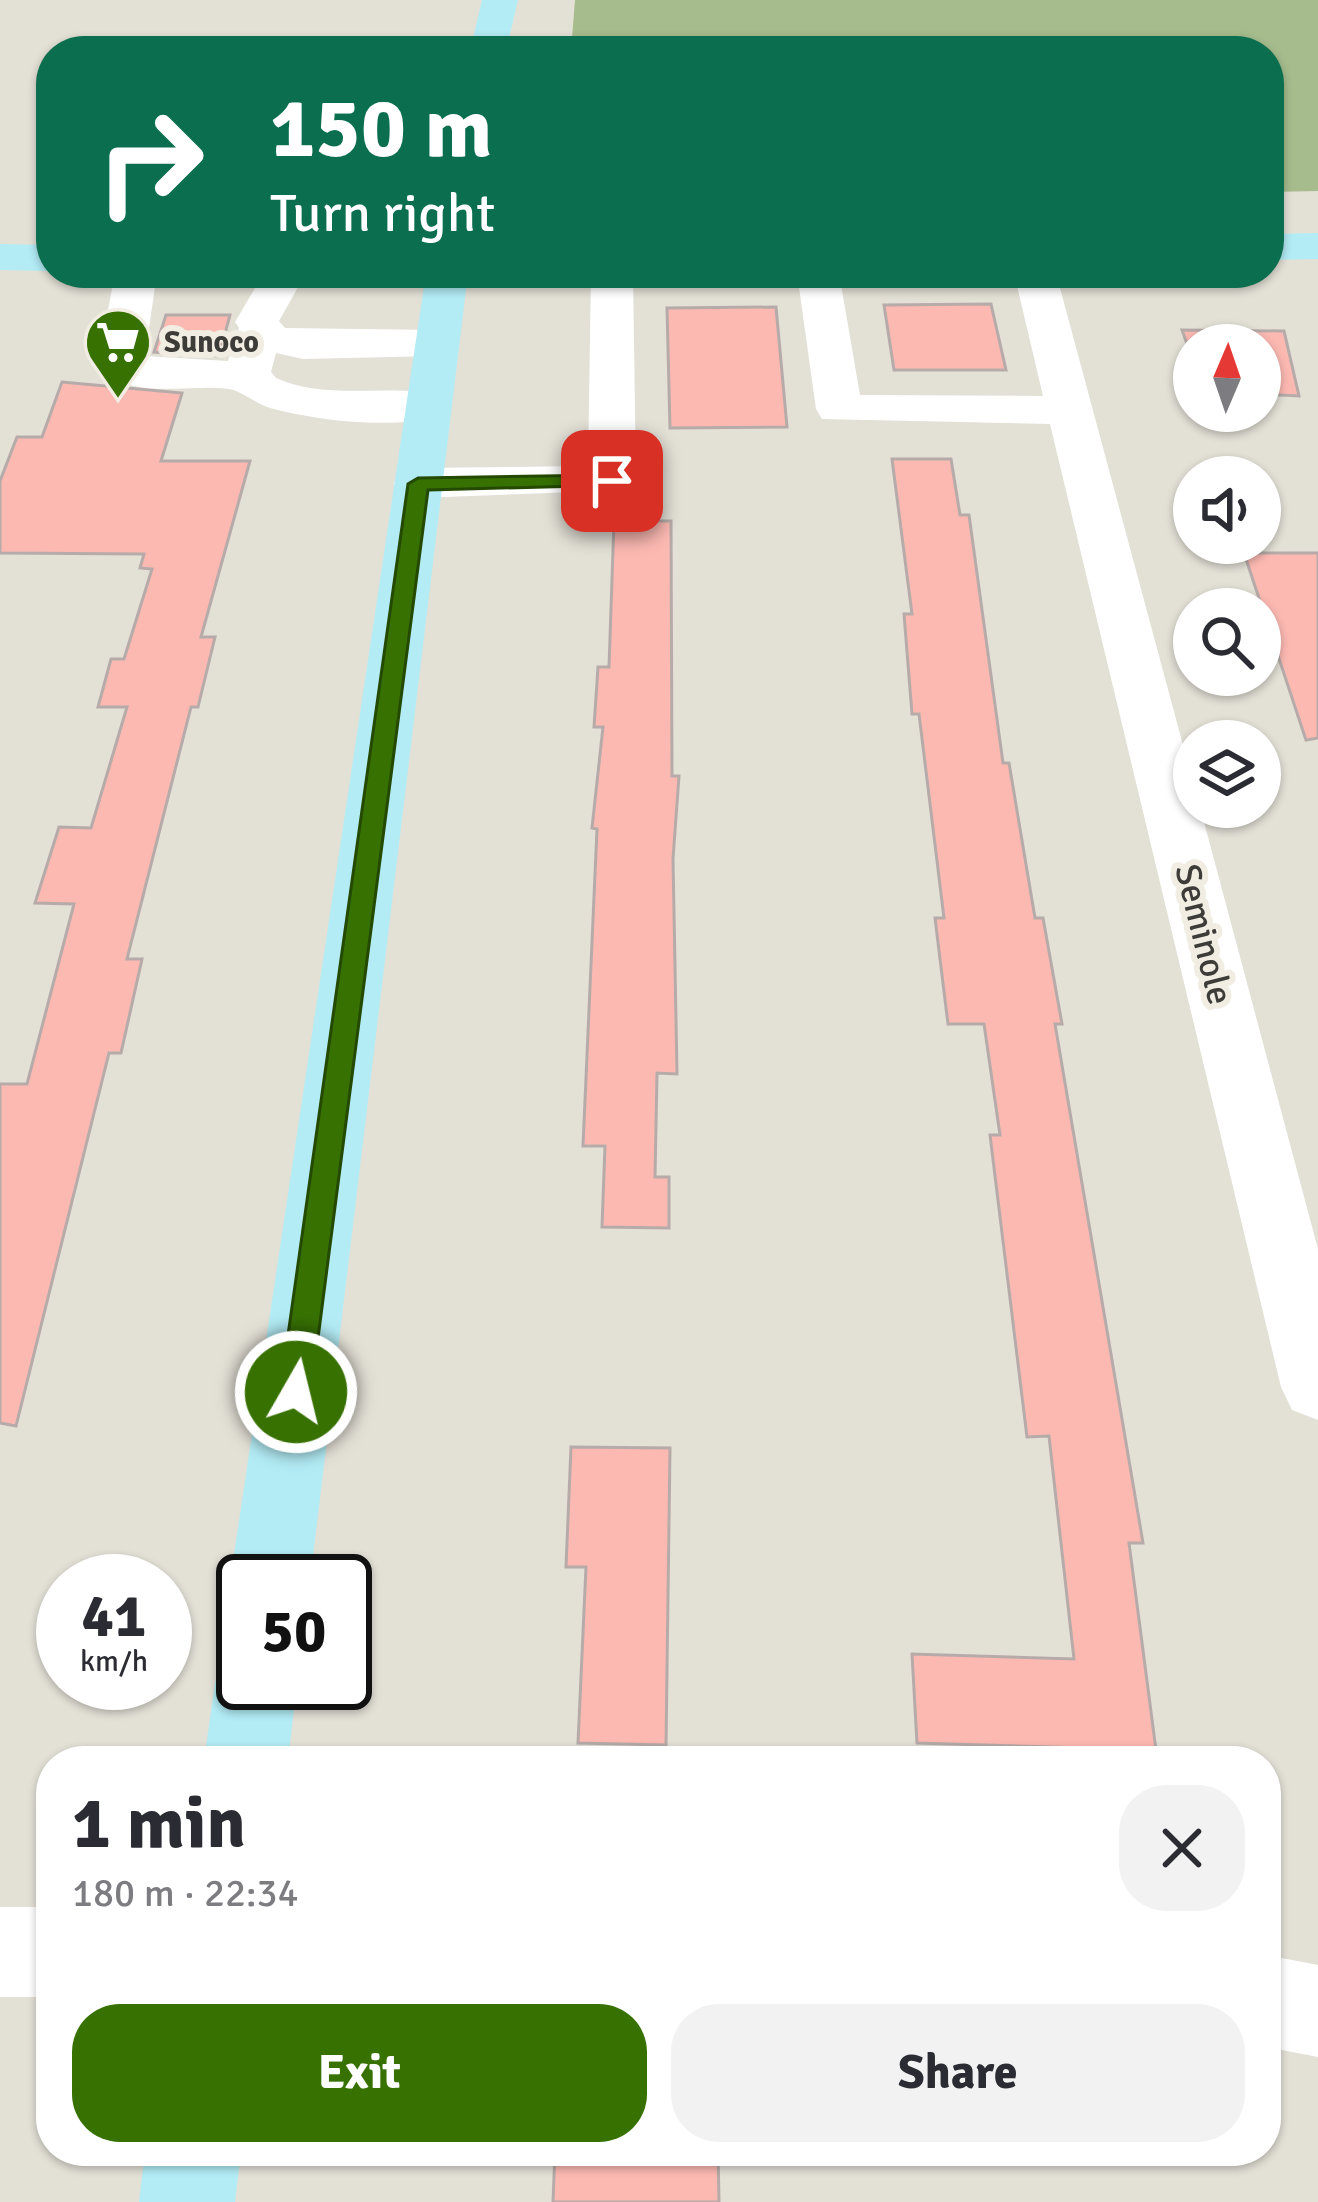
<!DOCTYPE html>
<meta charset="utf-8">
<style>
:root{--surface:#fff;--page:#f2f2f3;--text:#2b2b33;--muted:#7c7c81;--accent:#377102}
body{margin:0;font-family:Signika,sans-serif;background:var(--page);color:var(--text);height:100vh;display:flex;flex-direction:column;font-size:45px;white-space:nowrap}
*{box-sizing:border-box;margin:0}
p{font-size:39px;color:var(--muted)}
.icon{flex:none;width:66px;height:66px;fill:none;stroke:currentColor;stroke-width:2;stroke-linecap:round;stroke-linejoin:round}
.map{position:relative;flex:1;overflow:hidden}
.panel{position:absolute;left:36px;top:1746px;width:1245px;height:420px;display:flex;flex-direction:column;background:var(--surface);border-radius:48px;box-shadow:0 3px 9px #0004}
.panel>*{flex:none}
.guide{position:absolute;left:36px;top:36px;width:1248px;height:252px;border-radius:48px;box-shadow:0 3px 9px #0004;background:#0b6e4f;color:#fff;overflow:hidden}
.needle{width:78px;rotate:2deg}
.tools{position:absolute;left:1173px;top:324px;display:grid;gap:24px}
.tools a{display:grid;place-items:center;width:108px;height:108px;border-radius:50%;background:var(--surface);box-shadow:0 3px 9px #0004;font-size:60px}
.speed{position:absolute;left:36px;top:1554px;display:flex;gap:24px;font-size:60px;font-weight:700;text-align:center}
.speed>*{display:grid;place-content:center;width:156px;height:156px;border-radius:50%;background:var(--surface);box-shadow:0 3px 9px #0004;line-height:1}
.speed small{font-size:30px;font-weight:400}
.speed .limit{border:6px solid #111;border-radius:18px;background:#fff;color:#111}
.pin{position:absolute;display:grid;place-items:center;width:102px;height:102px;color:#fff;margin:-51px;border-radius:24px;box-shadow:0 6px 18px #0006}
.me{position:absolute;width:132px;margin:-66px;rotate:8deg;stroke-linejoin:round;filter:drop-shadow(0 0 9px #0008)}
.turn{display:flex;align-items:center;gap:42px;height:252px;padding:0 36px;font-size:54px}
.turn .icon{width:156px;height:156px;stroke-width:2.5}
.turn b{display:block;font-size:84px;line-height:102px}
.round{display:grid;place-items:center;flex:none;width:126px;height:126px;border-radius:48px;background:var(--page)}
.headline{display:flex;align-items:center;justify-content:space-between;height:204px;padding:0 36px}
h1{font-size:72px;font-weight:700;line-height:90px}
.primary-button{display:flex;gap:24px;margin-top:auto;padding:24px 36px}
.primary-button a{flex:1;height:138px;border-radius:48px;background:var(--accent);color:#fff;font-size:48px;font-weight:700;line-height:138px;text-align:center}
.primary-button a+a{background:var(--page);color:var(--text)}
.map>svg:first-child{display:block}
</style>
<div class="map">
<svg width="1318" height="2202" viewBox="0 0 1318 2202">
<rect width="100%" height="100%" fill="#e3e0d6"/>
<!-- green -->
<polygon fill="#a6bc8d" points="575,0 1318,0 1318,191 1269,192 1269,51 571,51"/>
<!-- building -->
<g fill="#fcb9b2" stroke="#b7aba9" stroke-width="3">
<polygon points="991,304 1006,370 894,370 884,305"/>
<polygon points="776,307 787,427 670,428 667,308"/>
<polygon points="166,315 230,315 219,356 154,352"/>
<polygon points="1182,330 1284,331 1299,396 1260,394 1260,345 1194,345 1194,363"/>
<polygon points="62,382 182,393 161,461 250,461 201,637 215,637 198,707 191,707 127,959 142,959 121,1053 109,1053 16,1426 0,1423 0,1084 27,1084 74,904 35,903 59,827 91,828 127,707 98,707 111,659 124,659 152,569 140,568 144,554 0,553 0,481 17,437 42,437"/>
<polygon points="892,459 951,459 960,515 969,515 1003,763 1009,763 1035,918 1043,918 1062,1024 1055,1024 1143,1543 1129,1543 1156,1750 917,1743 912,1654 1074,1659 1049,1436 1027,1437 990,1135 1000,1135 984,1024 948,1024 935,918 944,918 919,714 912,714 904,614 912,614"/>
<polygon points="614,521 671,521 672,776 679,776 673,859 677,1074 657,1073 655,1177 669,1177 669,1228 602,1227 605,1146 583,1146 597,829 592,828 603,727 594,727 598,667 609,667"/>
<polygon points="1244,553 1318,553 1318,738 1306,740"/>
<polygon points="571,1447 670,1448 666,1745 578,1743 586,1567 566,1567"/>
<polygon points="555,2151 718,2151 719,2202 553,2202"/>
</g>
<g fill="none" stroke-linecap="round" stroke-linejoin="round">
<!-- minor -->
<g fill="#fff" fill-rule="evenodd">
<path d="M115,273H157L145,356L228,361L239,328L235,322L264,273H306L279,321L285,328L437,330L453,333L459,343L453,353L437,356L303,359L276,353L271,372L276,378C330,402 389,382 444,396L451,406L444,416C391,429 323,422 270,408C256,404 242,391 229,389C189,383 126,403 98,363Z"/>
<polygon points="591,273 633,273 636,480 629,490 418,498 401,493 394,483 401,473 418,468 588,466"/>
<polygon points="797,273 839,273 860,395 1043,396 1014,273 1056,273 1194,786 1194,807 1200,807 1318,1249 1318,1420 1292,1410 1281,1387 1050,424 822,419 816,409"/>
<rect x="0" y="1907" width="51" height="90"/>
<polygon points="1266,1955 1318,1965 1318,2057 1266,2047"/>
</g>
<!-- major -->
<g fill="#b3ecf5" fill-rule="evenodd">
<polygon points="482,0 518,0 506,51 470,51"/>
<polygon points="1318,233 1318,259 1269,260 1269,234"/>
<polygon points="0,244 51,245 51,271 0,270"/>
<polygon points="426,273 468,273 310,1581 243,1581 243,1608 230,1581"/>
<polygon points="243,1647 243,1683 297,1683 288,1761 204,1761 215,1683 227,1654"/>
<polygon points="145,2151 241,2151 235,2202 139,2202"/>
</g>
</g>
<!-- route -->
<polygon fill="#377102" stroke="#244901" stroke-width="3" points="612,475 619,476 619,485 428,490 311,1392 306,1402 296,1406 285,1402 280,1392 408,484 418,478"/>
<!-- icons -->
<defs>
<g id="supermarket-pin" transform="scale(3.45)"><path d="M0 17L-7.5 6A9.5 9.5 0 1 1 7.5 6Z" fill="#377102" stroke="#f1ede3"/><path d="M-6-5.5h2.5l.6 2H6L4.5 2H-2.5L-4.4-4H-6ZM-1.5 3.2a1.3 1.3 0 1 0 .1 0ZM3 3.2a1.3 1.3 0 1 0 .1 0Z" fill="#fff"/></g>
</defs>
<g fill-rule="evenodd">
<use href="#supermarket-pin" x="118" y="342"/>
</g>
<g text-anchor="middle" stroke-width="12" stroke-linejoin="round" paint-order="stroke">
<!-- far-poi labels -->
<g font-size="30" font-weight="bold" fill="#3e3c38" stroke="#f1ede3" text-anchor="start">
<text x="164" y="352">Sunoco</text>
</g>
<!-- street labels -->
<g font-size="36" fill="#3e3c38" stroke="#f1ede3">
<text transform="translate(1205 934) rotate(76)" y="13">Seminole</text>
</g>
</g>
</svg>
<div class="tools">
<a><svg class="needle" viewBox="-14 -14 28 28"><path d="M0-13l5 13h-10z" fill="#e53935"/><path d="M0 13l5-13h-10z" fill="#7c7c81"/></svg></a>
<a><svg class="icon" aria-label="sound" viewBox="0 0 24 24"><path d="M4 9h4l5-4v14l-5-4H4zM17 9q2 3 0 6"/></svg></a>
<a><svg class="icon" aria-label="search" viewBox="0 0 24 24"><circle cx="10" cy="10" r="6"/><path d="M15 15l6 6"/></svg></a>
<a><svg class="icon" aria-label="layers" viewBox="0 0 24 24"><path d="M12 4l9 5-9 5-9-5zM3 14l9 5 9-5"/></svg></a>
</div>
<div class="speed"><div>41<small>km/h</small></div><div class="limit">50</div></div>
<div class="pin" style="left:612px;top:481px;background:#d93025"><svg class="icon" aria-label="arrive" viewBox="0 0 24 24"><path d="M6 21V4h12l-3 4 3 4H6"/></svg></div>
<svg class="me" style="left:296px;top:1392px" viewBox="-20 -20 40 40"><circle r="17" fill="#377102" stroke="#fff" stroke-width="3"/><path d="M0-11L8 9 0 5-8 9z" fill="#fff"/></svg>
<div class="guide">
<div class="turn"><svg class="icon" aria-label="right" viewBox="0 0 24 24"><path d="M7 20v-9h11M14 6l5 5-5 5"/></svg><div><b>150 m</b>Turn right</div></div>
</div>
<section class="panel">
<div class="headline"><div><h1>1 min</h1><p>180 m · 22:34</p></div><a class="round"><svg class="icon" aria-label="close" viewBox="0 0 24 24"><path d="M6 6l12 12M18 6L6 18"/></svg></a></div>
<div class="primary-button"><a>Exit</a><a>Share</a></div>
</section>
</div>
